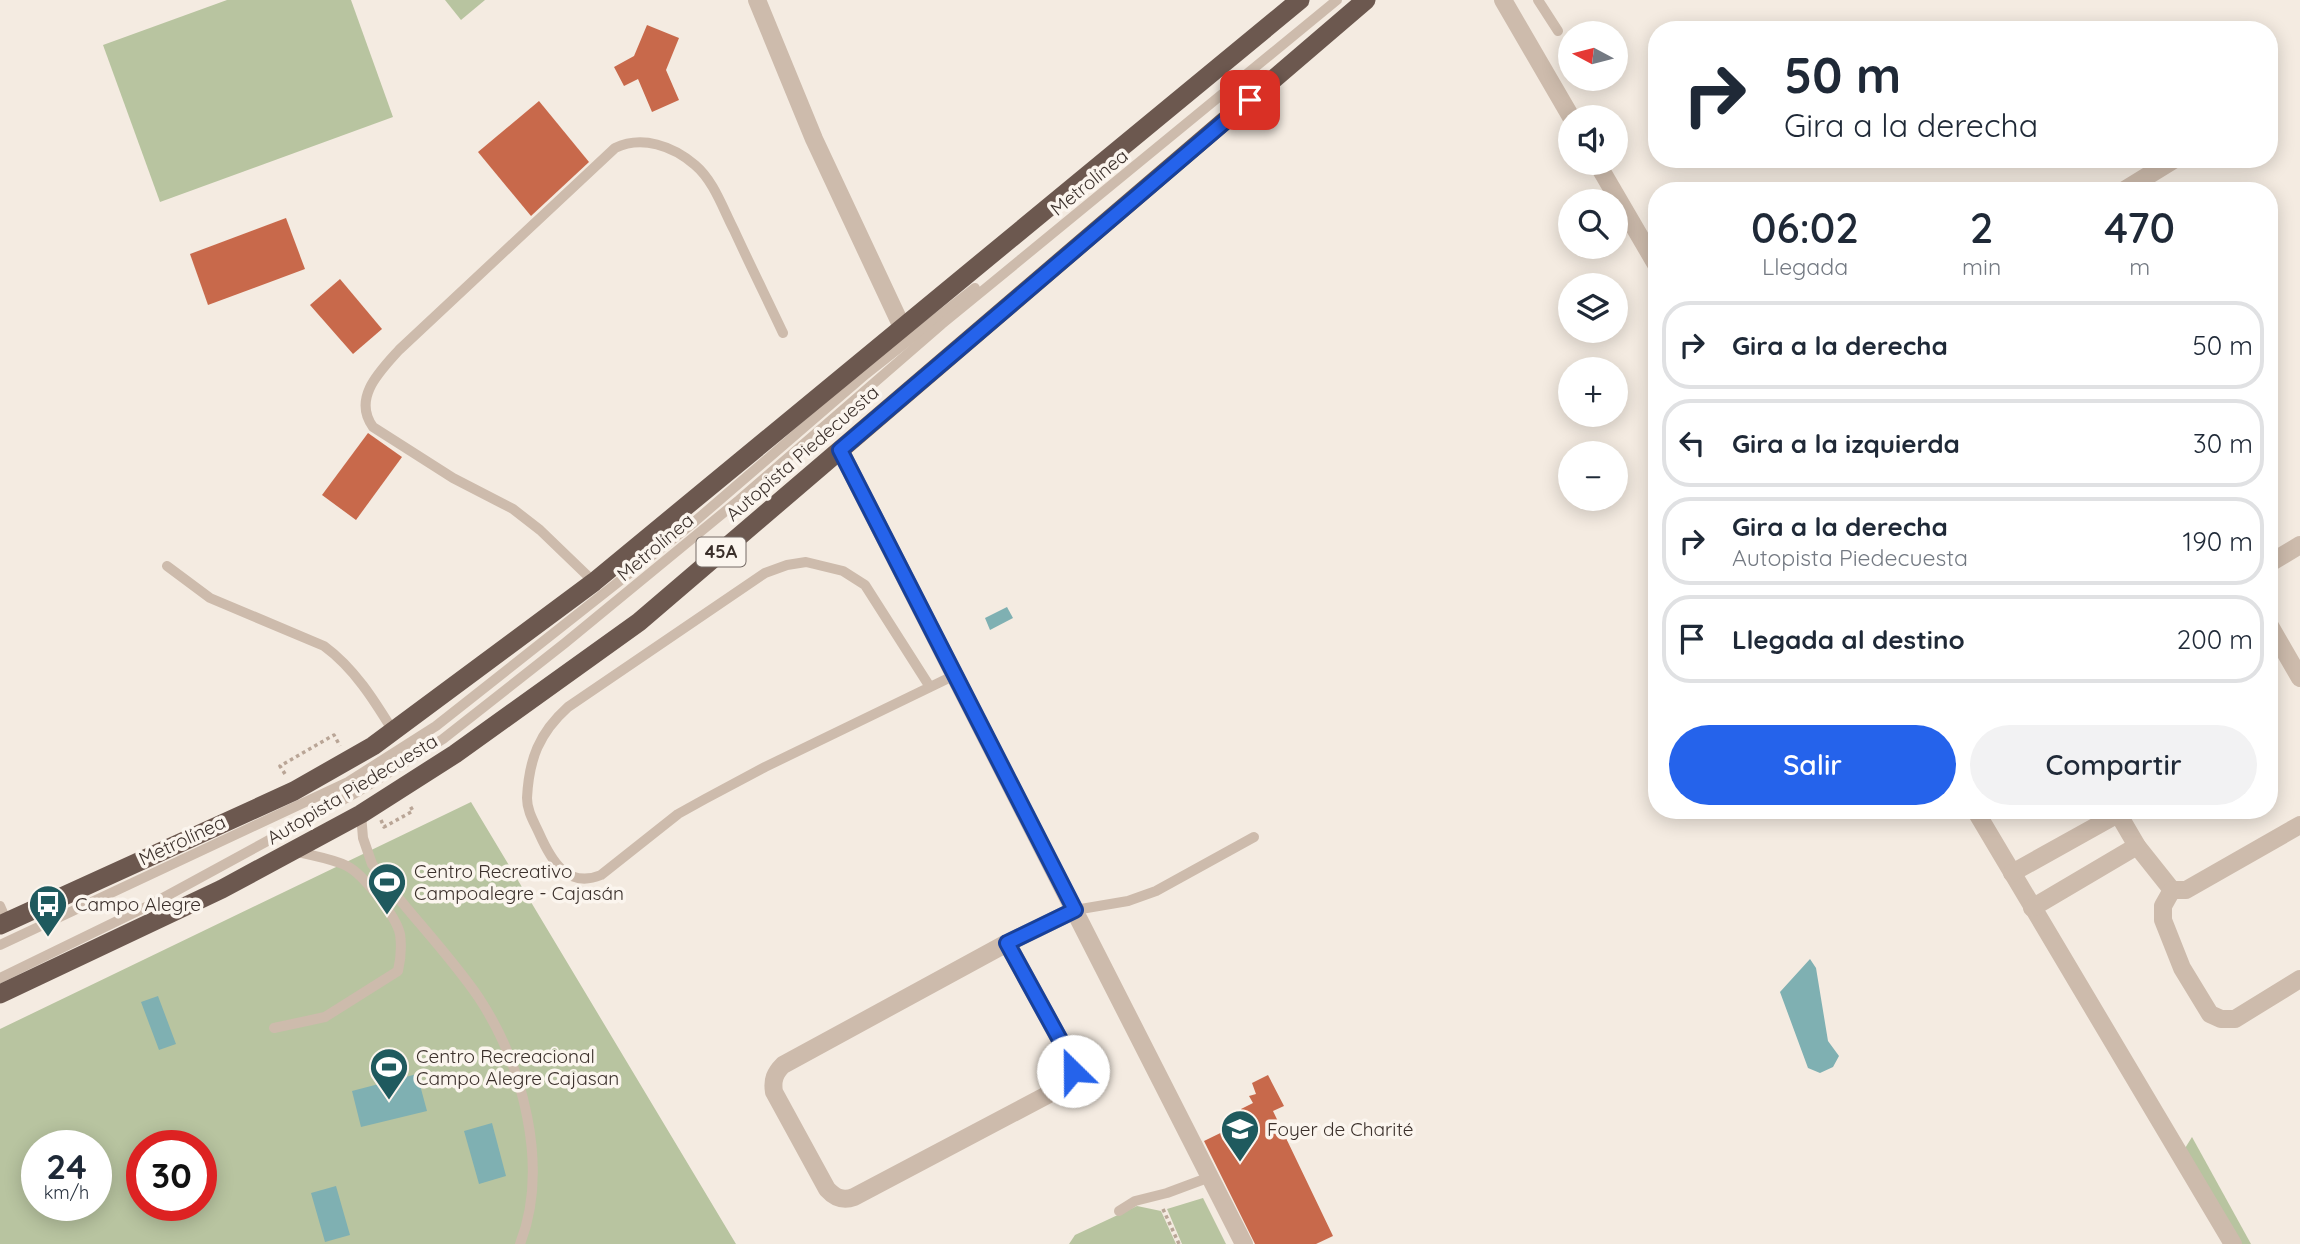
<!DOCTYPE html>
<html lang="es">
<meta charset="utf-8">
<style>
:root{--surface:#fff;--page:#f2f2f3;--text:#1f2937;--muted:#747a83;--line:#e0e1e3;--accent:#2563eb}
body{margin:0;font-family:Quicksand,sans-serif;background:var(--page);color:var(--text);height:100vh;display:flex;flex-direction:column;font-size:26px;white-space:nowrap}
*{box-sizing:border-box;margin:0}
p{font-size:23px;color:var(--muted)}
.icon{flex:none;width:38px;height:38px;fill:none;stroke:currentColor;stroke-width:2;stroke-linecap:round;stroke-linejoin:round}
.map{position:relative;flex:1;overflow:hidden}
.side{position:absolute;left:1648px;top:182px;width:630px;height:637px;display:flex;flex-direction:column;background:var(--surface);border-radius:28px;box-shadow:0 4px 18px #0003}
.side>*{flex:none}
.hud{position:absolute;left:1648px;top:21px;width:630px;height:147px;border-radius:28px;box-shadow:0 4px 18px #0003;background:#fff;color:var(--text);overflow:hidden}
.needle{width:46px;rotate:277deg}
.tools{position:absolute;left:1558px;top:21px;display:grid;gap:14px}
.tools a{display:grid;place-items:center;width:70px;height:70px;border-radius:50%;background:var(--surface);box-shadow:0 4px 18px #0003;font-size:35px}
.speed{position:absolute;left:21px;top:1130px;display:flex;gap:14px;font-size:35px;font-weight:700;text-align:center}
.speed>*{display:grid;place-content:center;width:91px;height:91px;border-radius:50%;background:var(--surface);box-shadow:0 4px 18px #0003;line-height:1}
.speed small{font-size:18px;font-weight:400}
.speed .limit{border:10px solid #d22;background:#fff;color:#111}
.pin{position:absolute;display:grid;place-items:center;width:60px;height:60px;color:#fff;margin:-30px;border-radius:14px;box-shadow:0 4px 10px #0006}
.me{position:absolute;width:77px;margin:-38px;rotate:337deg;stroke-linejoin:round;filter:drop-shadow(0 0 5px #0008)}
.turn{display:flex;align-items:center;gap:24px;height:147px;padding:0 21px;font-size:32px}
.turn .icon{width:91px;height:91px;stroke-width:2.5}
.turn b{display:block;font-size:49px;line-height:60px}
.eta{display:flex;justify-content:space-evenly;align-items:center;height:119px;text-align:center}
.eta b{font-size:42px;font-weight:600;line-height:49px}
.primary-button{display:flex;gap:14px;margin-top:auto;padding:14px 21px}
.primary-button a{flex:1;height:80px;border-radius:42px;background:var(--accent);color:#fff;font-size:28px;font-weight:600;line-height:80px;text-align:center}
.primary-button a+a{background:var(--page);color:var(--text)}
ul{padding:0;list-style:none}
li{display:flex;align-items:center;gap:21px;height:88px;margin:0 14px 10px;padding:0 7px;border:4px solid var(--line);border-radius:28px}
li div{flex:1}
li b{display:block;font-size:26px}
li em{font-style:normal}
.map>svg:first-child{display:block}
</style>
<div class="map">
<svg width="2300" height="1244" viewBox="0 0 2300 1244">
<rect width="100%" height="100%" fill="#f4ebe1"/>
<!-- green -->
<g fill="#b8c4a0" fill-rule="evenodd">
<polygon points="227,0 351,0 393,117 160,202 103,45"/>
<polygon points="445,0 485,0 461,20"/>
<path d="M471,802L736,1244H0V1029ZM37,1146H96V1206H37ZM142,1146H201V1206H142Z"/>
<polygon points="2192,1137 2251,1244 2234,1244 2182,1153"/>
<polygon points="1203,1198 1226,1244 1182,1244 1167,1209"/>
<polygon points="1137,1206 1161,1211 1176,1244 1069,1244 1075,1235"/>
</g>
<!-- water -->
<g fill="#7fb0b2">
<polygon points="1007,607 1013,618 990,630 985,618"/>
<polygon points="1810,959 1816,968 1828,1041 1839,1056 1833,1067 1820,1073 1808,1068 1780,992"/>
<polygon points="158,996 176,1044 159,1050 141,1002"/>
<polygon points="417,1074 427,1111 361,1127 352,1091"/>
<polygon points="492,1123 506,1176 479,1184 464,1131"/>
<polygon points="336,1186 350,1235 325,1242 311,1193"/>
</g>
<!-- building -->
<g fill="#c8694b">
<polygon points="647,25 679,38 666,70 679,100 652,112 638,79 624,86 614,67 634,56"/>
<polygon points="539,101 589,162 531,216 478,152"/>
<polygon points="286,218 305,269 208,305 190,254"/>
<polygon points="340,279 382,329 353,354 310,305"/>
<polygon points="368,433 402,457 356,520 322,495"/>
<polygon points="1268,1075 1284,1106 1273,1111 1333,1236 1316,1244 1255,1244 1204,1141 1245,1121 1241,1109 1253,1103 1249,1096 1256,1094 1252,1083"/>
</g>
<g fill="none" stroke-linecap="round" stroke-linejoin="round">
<!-- path -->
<g stroke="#b9a596" stroke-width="3.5" stroke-dasharray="3.5 3.5" stroke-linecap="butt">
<polyline points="285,774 280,766 334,735 340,746"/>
<polyline points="381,820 384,827 413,811 409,804"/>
<polyline points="1163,1209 1179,1244"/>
</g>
<!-- service -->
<g stroke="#cdbbac" stroke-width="10">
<polyline points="1538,0 1558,31"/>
<path d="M167,566L210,598L324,646C354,668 374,700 393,731"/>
<path d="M594,582L540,530L513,509L453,478L373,427C352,398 380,371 399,350L615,148C642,135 673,146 695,165C714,181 723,209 734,230C750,265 767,299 783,333"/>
<path d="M930,687L865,585L843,571L806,562L787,565L765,573L568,707C539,733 529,759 527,798C527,811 534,822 539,833C551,860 567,889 601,875L678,814L705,799L765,767L955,675"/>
<path d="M361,814L363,838L372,864C405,910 447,951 479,998C523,1065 550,1167 520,1244"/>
<polyline points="0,906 7,922"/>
<polyline points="1075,910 1128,901 1156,891 1254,837"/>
<polyline points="0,945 348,782 436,726 693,523 866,374 975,288"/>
<polyline points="0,978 150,905 359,791 443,739 565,643 739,500 942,324 1337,0"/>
<path d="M274,1028L325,1017L398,971C401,958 402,948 400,934C396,916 363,874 347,866C330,858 312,856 294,851"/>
<polyline points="1119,1211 1135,1201 1167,1193 1210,1177"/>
</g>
<!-- minor -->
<g stroke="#cdbbac" stroke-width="18">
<polyline points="757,0 814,139 902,327"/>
<polyline points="1503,0 1571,117"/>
<polyline points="1597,163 1657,266"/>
<polyline points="2123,191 2175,159"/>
<polyline points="840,450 1244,1244"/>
<polyline points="2270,563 2300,545"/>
<polyline points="2270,626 2300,678"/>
<polyline points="1975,810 2233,1244"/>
<polyline points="2116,810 2137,846 2172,890 2186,890 2300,825"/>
<polyline points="2012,873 2118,814"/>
<polyline points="2172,890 2163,906 2163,920 2182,968 2210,1014 2221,1019 2235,1019 2300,979"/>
<polyline points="2032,908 2137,846"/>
<path d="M1007,943L1073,1064L1072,1078L1068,1084L854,1197C843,1201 835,1198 827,1189L774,1092C772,1080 775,1073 783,1065L1007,943L1075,910"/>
</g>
<!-- trunk -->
<g stroke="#6c584f" stroke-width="19">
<polyline points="0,925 294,791 373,746 594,582 1300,0"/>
<polyline points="0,994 222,889 361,814 455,754 639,622 1366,0"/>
</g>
</g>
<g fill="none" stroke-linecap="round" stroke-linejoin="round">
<!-- route casing -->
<g stroke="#184099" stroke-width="18">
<polyline id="route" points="1073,1071 1070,1058 1007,943 1075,910 840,450 1250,100"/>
</g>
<!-- route -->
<use href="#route" stroke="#2563eb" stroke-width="12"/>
</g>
<!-- icons -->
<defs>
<g id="stadium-pin" transform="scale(2.0125)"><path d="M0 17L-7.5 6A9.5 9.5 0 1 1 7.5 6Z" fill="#1f5a5e" stroke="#fbf5ee"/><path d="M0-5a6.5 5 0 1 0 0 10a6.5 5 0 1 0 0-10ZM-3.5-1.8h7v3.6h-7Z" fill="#fff"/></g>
<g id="bus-pin" transform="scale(2.0125)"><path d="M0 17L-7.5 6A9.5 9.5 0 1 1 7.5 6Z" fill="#1f5a5e" stroke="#fbf5ee"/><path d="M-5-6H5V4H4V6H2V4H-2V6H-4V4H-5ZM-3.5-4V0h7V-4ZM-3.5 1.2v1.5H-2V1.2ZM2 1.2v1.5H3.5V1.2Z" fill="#fff"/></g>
<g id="university-pin" transform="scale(2.0125)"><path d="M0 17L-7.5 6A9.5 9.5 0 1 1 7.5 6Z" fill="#1f5a5e" stroke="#fbf5ee"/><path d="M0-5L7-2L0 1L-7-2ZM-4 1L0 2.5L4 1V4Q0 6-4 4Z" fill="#fff"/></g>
</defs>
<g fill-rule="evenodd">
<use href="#stadium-pin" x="387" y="882"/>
<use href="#bus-pin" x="48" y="904"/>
<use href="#stadium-pin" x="389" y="1067"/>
<use href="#university-pin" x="1240" y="1129"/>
</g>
<g text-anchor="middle" stroke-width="7" stroke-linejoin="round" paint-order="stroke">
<!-- shield labels -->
<rect fill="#fbf5ee" stroke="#756b66" stroke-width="2" x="696.5" y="537.5" width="49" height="29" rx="5"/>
<g font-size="18" font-weight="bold" fill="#3b302b">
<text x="721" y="558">45A</text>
</g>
<!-- street labels -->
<g font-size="19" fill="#3b302b" stroke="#fbf5ee">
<text transform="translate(1089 182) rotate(-39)" y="7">Metrolínea</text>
<text transform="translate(802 453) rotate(-41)" y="7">Autopista Piedecuesta</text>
<text transform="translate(655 547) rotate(-40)" y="7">Metrolínea</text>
<text transform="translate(352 789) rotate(-31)" y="7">Autopista Piedecuesta</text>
<text transform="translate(182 840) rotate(-25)" y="7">Metrolínea</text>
</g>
<!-- poi labels -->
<g font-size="19" fill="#3b302b" stroke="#fbf5ee" text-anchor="start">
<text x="414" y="878">Centro Recreativo<tspan x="414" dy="22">Campoalegre - Cajasán</tspan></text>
<text x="75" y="911">Campo Alegre</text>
<text x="416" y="1063">Centro Recreacional<tspan x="416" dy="22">Campo Alegre Cajasan</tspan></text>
<text x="1267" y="1136">Foyer de Charité</text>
</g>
</g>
</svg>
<div class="tools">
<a><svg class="needle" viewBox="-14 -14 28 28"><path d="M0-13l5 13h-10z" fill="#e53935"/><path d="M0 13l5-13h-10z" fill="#747a83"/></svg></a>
<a><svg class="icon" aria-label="sound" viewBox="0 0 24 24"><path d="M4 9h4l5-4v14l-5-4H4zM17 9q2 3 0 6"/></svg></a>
<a><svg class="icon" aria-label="search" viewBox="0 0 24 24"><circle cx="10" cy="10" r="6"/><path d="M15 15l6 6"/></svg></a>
<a><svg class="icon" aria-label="layers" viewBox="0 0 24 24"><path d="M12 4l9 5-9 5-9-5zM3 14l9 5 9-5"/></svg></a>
<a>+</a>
<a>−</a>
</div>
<div class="speed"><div>24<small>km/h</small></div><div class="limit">30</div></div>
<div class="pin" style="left:1250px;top:100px;background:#d93025"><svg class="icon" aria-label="arrive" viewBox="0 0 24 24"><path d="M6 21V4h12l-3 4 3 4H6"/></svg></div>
<svg class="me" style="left:1073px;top:1071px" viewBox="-20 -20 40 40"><circle r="19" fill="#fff"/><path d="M0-13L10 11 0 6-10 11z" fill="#2563eb"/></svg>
<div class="hud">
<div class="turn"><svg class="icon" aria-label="right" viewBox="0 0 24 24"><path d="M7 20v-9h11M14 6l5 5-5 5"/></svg><div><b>50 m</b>Gira a la derecha</div></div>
</div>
<section class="side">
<div class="eta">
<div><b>06:02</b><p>Llegada</p></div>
<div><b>2</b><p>min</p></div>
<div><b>470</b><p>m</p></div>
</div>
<ul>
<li><svg class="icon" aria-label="right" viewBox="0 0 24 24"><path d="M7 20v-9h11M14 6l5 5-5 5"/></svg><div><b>Gira a la derecha</b></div><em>50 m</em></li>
<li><svg class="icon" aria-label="left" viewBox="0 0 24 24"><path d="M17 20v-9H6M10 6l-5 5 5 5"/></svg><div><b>Gira a la izquierda</b></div><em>30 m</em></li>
<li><svg class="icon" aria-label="right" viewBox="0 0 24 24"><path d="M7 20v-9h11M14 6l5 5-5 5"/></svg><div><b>Gira a la derecha</b><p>Autopista Piedecuesta</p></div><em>190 m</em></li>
<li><svg class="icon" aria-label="arrive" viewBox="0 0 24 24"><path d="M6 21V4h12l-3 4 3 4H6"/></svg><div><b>Llegada al destino</b></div><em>200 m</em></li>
</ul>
<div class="primary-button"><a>Salir</a><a>Compartir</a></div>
</section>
</div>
